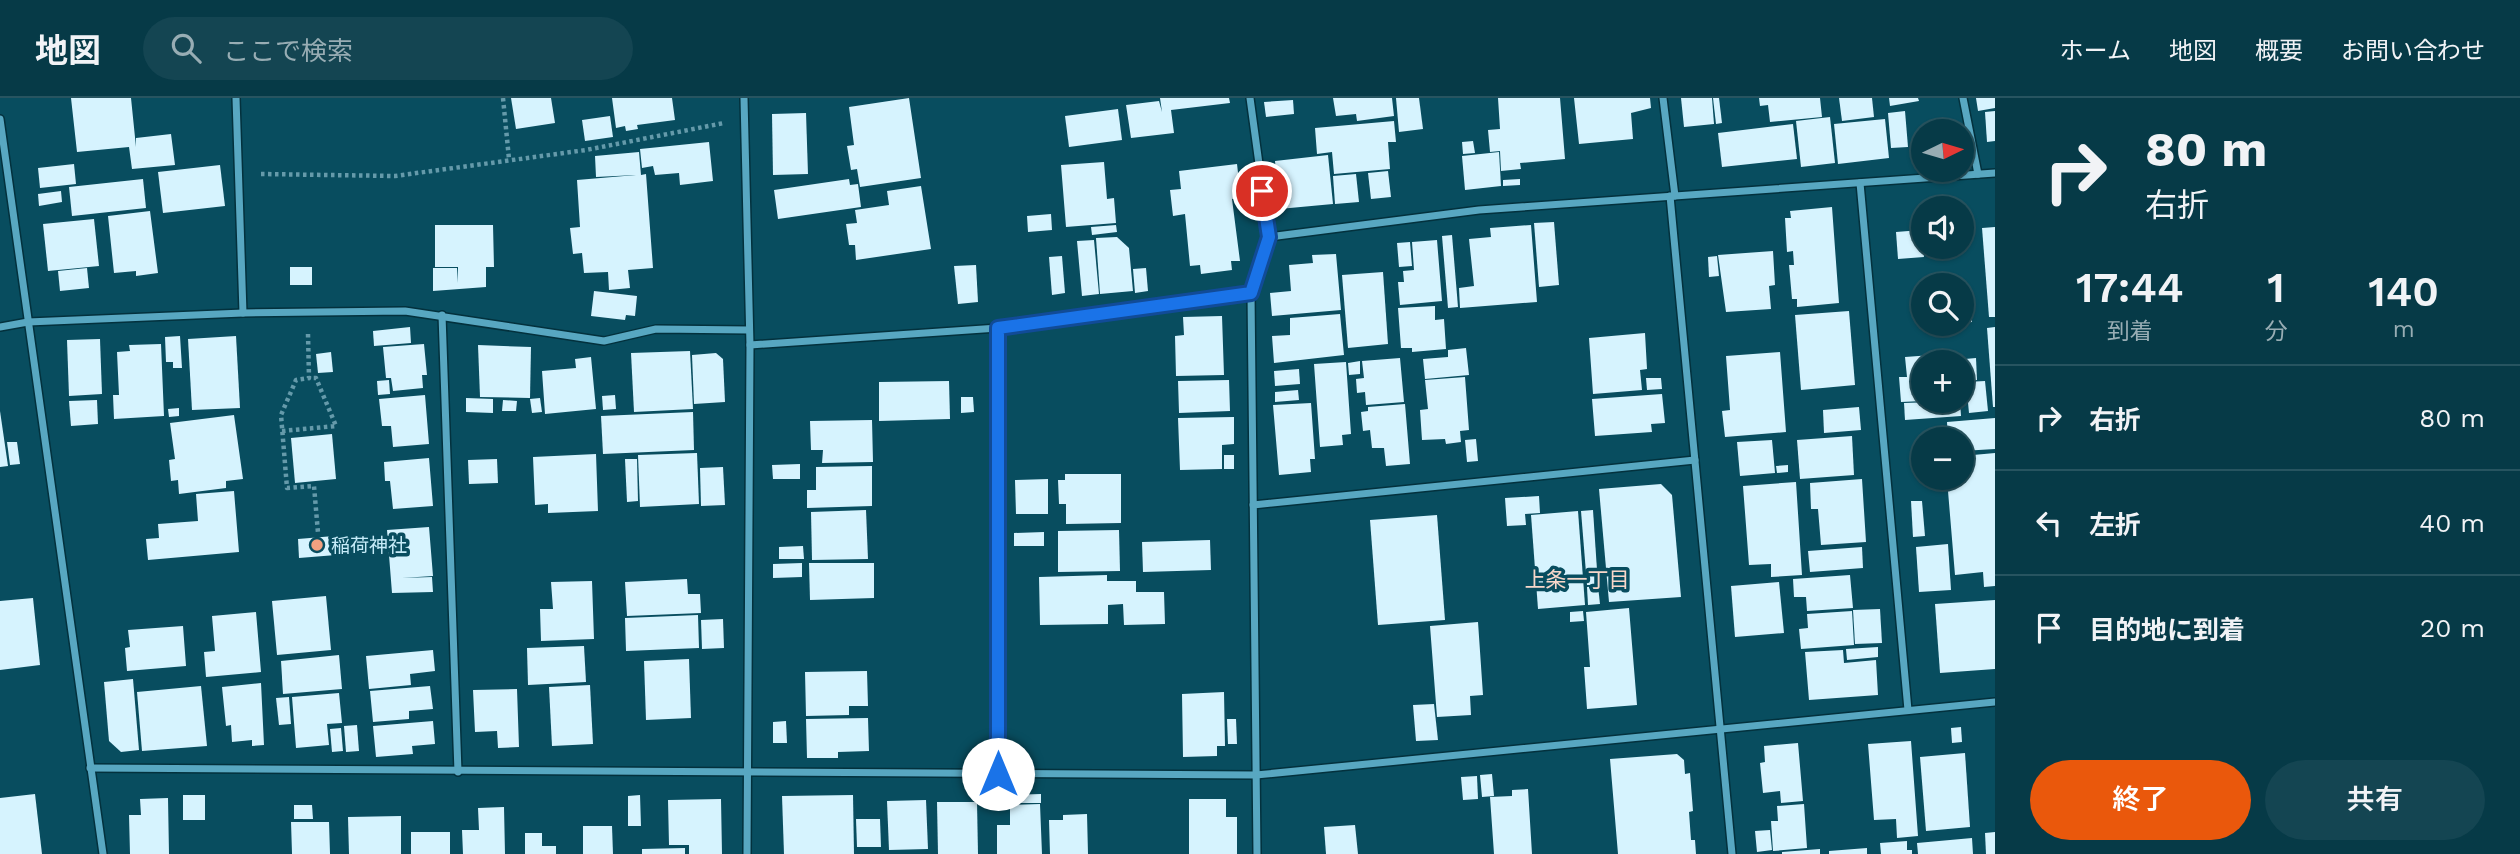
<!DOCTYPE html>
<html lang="ja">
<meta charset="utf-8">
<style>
:root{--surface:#063a47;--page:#144552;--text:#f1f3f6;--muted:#98adb4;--line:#275460;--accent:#ea580c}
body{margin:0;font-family:"Work Sans","Noto Sans JP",sans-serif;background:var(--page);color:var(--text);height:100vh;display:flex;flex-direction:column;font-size:26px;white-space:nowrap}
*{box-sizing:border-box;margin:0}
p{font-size:23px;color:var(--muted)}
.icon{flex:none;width:38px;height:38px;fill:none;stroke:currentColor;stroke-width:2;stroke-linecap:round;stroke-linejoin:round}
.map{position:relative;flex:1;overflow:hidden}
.details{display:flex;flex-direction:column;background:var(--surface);width:525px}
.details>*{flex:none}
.top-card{background:#063a47;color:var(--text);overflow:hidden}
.needle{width:46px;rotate:85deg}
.buttons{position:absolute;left:1911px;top:21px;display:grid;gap:14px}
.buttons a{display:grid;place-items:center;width:63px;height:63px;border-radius:50%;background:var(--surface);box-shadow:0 2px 5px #0004,0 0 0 2px var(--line);font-size:35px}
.pin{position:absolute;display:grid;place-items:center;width:60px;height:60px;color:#fff;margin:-30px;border:4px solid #fff;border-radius:50%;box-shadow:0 2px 7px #0007}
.me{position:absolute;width:77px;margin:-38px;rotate:0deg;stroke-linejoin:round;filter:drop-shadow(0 0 5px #0008)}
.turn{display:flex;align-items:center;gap:24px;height:147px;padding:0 35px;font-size:32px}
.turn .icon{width:91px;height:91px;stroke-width:2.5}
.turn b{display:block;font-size:49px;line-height:60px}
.eta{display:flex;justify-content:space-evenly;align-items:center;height:119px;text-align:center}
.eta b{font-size:42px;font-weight:600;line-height:49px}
.button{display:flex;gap:14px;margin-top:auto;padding:14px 35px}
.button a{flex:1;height:80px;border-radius:42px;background:var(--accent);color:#fff;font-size:28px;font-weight:600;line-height:80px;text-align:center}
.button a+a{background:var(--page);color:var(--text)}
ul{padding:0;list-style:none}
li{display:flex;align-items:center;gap:21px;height:105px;padding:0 35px;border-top:2px solid var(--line)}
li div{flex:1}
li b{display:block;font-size:26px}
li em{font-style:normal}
header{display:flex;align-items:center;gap:42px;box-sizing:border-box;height:98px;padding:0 35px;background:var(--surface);border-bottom:2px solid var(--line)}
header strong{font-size:33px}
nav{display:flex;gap:38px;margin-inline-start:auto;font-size:24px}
.search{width:490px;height:63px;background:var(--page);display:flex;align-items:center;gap:18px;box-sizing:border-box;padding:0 24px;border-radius:38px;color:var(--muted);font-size:26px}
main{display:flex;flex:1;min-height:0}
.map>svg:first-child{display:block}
</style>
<header>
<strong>地図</strong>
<div class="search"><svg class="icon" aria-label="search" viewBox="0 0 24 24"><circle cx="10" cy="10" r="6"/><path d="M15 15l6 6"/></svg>ここで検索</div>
<nav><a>ホーム</a><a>地図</a><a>概要</a><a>お問い合わせ</a></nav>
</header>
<main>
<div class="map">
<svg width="1995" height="756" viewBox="0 0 1995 756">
<rect width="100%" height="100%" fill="#084d5f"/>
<!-- building -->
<g fill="#d6f3fe">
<polygon points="71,0 131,0 136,49 136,40 171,36 175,67 132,71 129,49 77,54"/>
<polygon points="511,0 551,0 555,25 516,31"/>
<polygon points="612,0 672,0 675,22 637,27 638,31 626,33 625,28 616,30"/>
<polygon points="909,0 921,80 860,89 857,71 851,72 847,48 854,47 849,9"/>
<polygon points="1160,0 1229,0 1230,5 1171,12 1174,35 1131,40 1126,7 1159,3 1162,14"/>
<polygon points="1333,0 1392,0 1394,18 1357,23 1356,16 1336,18"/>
<polygon points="1396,0 1419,0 1423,31 1399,34"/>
<polygon points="1498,0 1560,0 1565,61 1520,65 1521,71 1501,73 1500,53 1490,54 1488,32 1500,31"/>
<polygon points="1574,0 1650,0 1651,10 1631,15 1633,41 1579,46"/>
<polygon points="1681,0 1712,0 1714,26 1684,29"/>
<polygon points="1713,0 1719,0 1722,25 1716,26"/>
<polygon points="1759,0 1820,0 1822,19 1770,24 1768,7 1760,8"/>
<polygon points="1839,0 1872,0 1874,19 1842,23"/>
<polygon points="1889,0 1918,0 1919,3 1890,8"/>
<polygon points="1976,0 1995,0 1995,10 1978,13"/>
<polygon points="1293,2 1294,16 1266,19 1264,4"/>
<polygon points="1118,11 1122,42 1069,49 1065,18"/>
<polygon points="1905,13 1908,49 1891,50 1888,15"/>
<polygon points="1995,13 1995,43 1987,44 1985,14"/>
<polygon points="806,15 808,76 773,77 772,16"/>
<polygon points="610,18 613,39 585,43 582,22"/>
<polygon points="1830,19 1835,65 1801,69 1796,23"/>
<polygon points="1885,21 1889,60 1838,66 1834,26"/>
<polygon points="1394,23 1396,44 1388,44 1390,71 1334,76 1332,54 1317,56 1315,30"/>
<polygon points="1793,26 1797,61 1722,69 1718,35"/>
<polygon points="1473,43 1475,55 1463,56 1462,44"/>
<polygon points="709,44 713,83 680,87 679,75 655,77 653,68 642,70 640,51"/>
<polygon points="639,54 641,77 646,76 653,170 628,172 630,190 609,192 608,174 584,175 582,155 573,156 570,130 580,129 577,82 636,77 596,79 595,58"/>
<polygon points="1499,54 1501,88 1465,92 1462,58"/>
<polygon points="1328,57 1333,106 1279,111 1275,63"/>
<polygon points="1104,64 1107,101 1114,100 1116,125 1066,129 1061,67"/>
<polygon points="74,66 76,86 40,90 38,70"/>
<polygon points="1237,66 1241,100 1232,101 1240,163 1231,163 1232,172 1201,176 1200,167 1190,168 1185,116 1173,118 1170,92 1181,91 1179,73"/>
<polygon points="220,67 225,108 163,115 158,74"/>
<polygon points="1388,73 1391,99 1371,101 1368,75"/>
<polygon points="1356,76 1359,104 1335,106 1333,78"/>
<polygon points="143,81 146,110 72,118 69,89"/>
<polygon points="849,81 850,87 858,86 861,109 778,121 774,92"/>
<polygon points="1520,81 1520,87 1503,88 1503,82"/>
<polygon points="921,88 931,151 856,162 855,147 849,147 846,126 857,125 855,112 889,107 887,93"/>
<polygon points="61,93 62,104 39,108 38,96"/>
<polygon points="1832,109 1839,205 1797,209 1797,201 1792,201 1789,167 1794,167 1793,153 1787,154 1785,120 1791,120 1790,113"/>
<polygon points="150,113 158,175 136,178 136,173 114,175 108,118"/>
<polygon points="1051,116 1052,132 1028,134 1027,118"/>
<polygon points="94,121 99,168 48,173 43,126"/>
<polygon points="1554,124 1559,187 1539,189 1534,125"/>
<polygon points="435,127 493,127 494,169 486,169 486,189 433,193 433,170 457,170 458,185 458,169 435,169"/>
<polygon points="1116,127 1117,134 1092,137 1091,129"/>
<polygon points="1531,127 1537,204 1460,210 1459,190 1474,188 1469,141 1491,139 1490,130"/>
<polygon points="1995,129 1995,219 1989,219 1982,130"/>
<polygon points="1921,132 1924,159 1898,161 1896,134"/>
<polygon points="1452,137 1458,209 1448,210 1442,138"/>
<polygon points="1117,139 1129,150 1133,193 1100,196 1096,140"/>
<polygon points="1094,142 1099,196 1082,198 1077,143"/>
<polygon points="1437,142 1442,203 1400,207 1398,184 1404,184 1403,173 1414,172 1412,144"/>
<polygon points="1410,144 1412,168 1399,169 1397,145"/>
<polygon points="1773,153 1775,187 1769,188 1771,211 1726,214 1718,157"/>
<polygon points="1336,156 1341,212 1272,218 1270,195 1291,193 1289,167 1313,165 1312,157"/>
<polygon points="1062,158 1065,195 1052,197 1049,159"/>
<polygon points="1717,158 1719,178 1709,179 1708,159"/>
<polygon points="976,167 978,204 958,206 954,168"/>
<rect x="290" y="169" width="22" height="18"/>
<polygon points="87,170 89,190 60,193 58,173"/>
<polygon points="1146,170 1148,193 1135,195 1133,171"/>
<polygon points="1383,174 1388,246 1348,250 1342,177"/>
<polygon points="594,193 637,198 635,218 626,217 625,222 591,218"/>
<polygon points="1970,196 1972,224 1962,225 1962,197"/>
<polygon points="1435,208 1435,222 1444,221 1446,251 1412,254 1412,250 1401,250 1398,210"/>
<polygon points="1849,213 1855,287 1801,292 1795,217"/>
<polygon points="1340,216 1344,257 1274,265 1272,238 1290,237 1290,220"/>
<polygon points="1222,218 1224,277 1176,278 1175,238 1184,237 1183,219"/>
<polygon points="410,229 411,245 374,248 373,233"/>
<polygon points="1995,229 1995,309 1993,309 1987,230"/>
<polygon points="1645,235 1647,271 1640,272 1642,292 1593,296 1589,240"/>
<polygon points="180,238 182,270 173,270 173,264 166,264 165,239"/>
<polygon points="236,238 240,310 192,312 188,241"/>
<polygon points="100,241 102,296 69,298 67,242"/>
<polygon points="161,246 164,318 114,321 113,297 119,297 117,254 130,253 129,247"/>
<polygon points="424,246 427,277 422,277 423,290 393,293 391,280 386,280 383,249"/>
<polygon points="478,247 531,249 530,300 480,299"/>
<polygon points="1466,250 1469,277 1425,281 1423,261 1448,259 1448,252"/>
<polygon points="690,253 693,311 634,314 631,255"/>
<polygon points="331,254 333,274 318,275 316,256"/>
<polygon points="1780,254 1786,334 1725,339 1722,313 1730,312 1726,258"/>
<polygon points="716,255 723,261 725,304 694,306 692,257"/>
<polygon points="1959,255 1960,264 1923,264 1923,303 1901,304 1899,279 1907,279 1905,259"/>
<polygon points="591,259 596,311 545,316 542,273 576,270 575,261"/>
<polygon points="1400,260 1404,304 1366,307 1365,294 1357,295 1356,281 1364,280 1362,263"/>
<polygon points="1976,260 1977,282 1967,283 1965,261"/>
<polygon points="1360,263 1360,276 1349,277 1348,265"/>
<polygon points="1346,264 1351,336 1342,337 1343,347 1320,349 1314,266"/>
<polygon points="1299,271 1300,286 1275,288 1274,273"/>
<polygon points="1465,279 1469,332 1460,333 1461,344 1446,346 1445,341 1422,342 1420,312 1428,311 1425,282"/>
<polygon points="1646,280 1661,280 1662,291 1647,292"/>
<polygon points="389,282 390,296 378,297 377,283"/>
<polygon points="1229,282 1230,313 1179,315 1178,283"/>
<polygon points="949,283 950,321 879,323 879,284"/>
<polygon points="1985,283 1988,313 1969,315 1966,284"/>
<polygon points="1298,292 1299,302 1275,304 1275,294"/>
<polygon points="1662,296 1665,325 1651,326 1652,334 1595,338 1592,301"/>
<polygon points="425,297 429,346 393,349 391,328 382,328 379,301"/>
<polygon points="615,297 616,311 603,312 602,298"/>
<polygon points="961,299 973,299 974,314 961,315"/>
<polygon points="466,300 493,301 493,315 466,314"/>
<polygon points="540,300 542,314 532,315 530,301"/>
<polygon points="97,302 98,326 71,328 69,303"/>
<polygon points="503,302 517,303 516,313 502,313"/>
<polygon points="1960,303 1961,318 1905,322 1904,305"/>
<polygon points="1311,305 1315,361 1310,361 1311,374 1279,377 1273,307"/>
<polygon points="1405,306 1410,366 1386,368 1384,350 1372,350 1370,332 1363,333 1361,314 1368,313 1368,309"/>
<polygon points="1859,309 1861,332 1824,335 1823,312"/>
<polygon points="179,310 179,318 169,319 168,311"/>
<polygon points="0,313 8,368 0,369"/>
<polygon points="693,314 694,352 603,356 601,318"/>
<polygon points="234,317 243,381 226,383 226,390 179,396 178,382 171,383 169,362 175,361 170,325"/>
<polygon points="1234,319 1234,346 1222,347 1222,371 1180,372 1178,320"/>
<polygon points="1995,320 1995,351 1962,353 1962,341 1948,341 1947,324"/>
<polygon points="872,322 873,364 822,365 823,352 811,352 810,323"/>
<polygon points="332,336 336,381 295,385 291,340"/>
<polygon points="1852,338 1854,377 1800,381 1797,342"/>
<polygon points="1476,341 1478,363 1467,364 1465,342"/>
<polygon points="1772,342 1775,375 1740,378 1737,344"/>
<polygon points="7,344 17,344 20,366 10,367"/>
<polygon points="697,355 699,406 640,409 638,357"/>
<polygon points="1995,355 1995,488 1984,489 1983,474 1955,477 1947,381 1962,380 1962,358"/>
<polygon points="596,356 598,413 548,415 548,406 535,407 533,359"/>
<rect x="1224" y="357" width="10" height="14"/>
<polygon points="429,360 433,408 393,411 390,383 385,383 384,364"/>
<polygon points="497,361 498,385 469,386 468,362"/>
<polygon points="625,361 637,361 638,403 627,404"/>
<polygon points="800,366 800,381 773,381 772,367"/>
<polygon points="1788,367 1788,374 1777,375 1776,368"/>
<polygon points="872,368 872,408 807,410 807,392 816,392 816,369"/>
<polygon points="723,369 725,407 701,408 700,370"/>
<polygon points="1065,376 1121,376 1121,425 1066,426 1066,406 1059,406 1058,382 1065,382"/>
<polygon points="1048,381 1048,416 1016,416 1015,382"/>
<polygon points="1862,381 1866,444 1821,447 1818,411 1811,411 1810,385"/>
<polygon points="1796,384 1802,477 1771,479 1771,466 1749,467 1743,388"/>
<polygon points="1661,386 1672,397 1681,499 1609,504 1599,391"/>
<polygon points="234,393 239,454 148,462 146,441 159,440 158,426 198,423 196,396"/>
<polygon points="1539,398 1540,415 1525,416 1526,427 1507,428 1505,400"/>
<polygon points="1911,403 1922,403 1925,438 1913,439"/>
<polygon points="866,412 868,461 812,462 811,414"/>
<polygon points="1593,412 1598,487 1587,487 1581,413"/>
<polygon points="1578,413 1585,507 1538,511 1531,417"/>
<polygon points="1437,417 1445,522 1378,527 1370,422"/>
<polygon points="429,429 433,478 402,480 432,479 433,494 392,495 387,432"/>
<polygon points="1119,432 1120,473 1058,474 1058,433"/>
<polygon points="1044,434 1044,448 1014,448 1014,435"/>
<polygon points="334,438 336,457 299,460 298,441"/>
<polygon points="1210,442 1211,472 1143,474 1142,444"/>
<polygon points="1948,446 1951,492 1919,494 1916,449"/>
<polygon points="803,448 804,461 779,461 779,449"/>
<polygon points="1862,449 1863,470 1810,474 1808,453"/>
<polygon points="802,465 802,479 773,480 773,466"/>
<polygon points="809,465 874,465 874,500 810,502"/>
<polygon points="1107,477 1107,483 1136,483 1136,494 1164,494 1165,526 1124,527 1123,506 1108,507 1108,526 1040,527 1039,479"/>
<polygon points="1850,477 1853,510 1807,513 1806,499 1794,499 1793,481"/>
<polygon points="687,481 688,496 700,496 701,515 627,518 625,484"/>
<polygon points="592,483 594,541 541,543 540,511 553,511 551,484"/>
<polygon points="1779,484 1784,535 1735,539 1731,488"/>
<polygon points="1598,488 1600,506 1588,507 1587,489"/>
<polygon points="326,498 331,552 277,557 272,503"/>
<polygon points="33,500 40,567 0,572 0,503"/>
<polygon points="1995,502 1995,571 1940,575 1935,506"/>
<polygon points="1629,510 1637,607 1587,611 1584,569 1590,569 1586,514"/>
<polygon points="1880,511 1882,545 1855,546 1853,512"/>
<polygon points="1583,513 1584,523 1570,524 1570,514"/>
<polygon points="1852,513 1854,547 1801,551 1799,531 1808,530 1807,516"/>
<polygon points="256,514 261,574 206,579 204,554 215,553 212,518"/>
<polygon points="698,517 699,550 626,553 625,520"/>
<polygon points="723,521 724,550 702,551 701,522"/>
<polygon points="1478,524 1483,597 1470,598 1471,617 1437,619 1430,528"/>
<polygon points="183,528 186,568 127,573 125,550 130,549 128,532"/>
<polygon points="584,548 586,584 528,587 527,550"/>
<polygon points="1878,549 1878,559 1847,562 1846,551"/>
<polygon points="433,552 435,573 410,576 411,587 369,591 366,558"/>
<polygon points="1843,552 1844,565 1876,562 1878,597 1809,602 1805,554"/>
<polygon points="339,557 342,591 283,596 281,563"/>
<polygon points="689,561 691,620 646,622 644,563"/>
<polygon points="867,573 868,608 849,608 849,617 806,618 805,574"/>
<polygon points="133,581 139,652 121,654 109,643 104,584"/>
<polygon points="261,585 264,647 252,648 252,642 232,644 231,627 226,628 222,589"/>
<polygon points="590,587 593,646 552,648 549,589"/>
<polygon points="201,588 207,648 142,653 137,594"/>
<polygon points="430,588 433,611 409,613 409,621 373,624 370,593"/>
<polygon points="517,591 519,649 498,650 497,633 475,634 473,592"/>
<polygon points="1224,594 1225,648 1217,648 1217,658 1183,659 1182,596"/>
<polygon points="339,595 342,625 327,626 329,647 296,650 292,599"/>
<polygon points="289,599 291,626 279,627 276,600"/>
<polygon points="1434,606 1438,642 1416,643 1413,607"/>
<polygon points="868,620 869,653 838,654 838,660 807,660 806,621"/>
<polygon points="1227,621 1236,621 1237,646 1228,646"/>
<polygon points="433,623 435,646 412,648 413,656 376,659 373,628"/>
<polygon points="786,623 787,645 773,645 773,624"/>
<polygon points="357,627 359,653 346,654 344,628"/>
<polygon points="1961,629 1962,644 1952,645 1951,630"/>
<polygon points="341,630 343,653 332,654 330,631"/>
<polygon points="1911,643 1918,738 1897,740 1896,721 1874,722 1868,646"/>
<polygon points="1798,645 1803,703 1781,705 1780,693 1763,695 1760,665 1765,664 1764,648"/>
<polygon points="1965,655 1970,729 1926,733 1920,659"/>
<polygon points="1677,656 1684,662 1685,676 1690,675 1693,713 1689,714 1691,742 1695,742 1696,756 1618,756 1610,661"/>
<polygon points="1492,676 1494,698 1482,699 1480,677"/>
<polygon points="1477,678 1478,701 1463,702 1461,679"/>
<polygon points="1528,691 1532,756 1494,756 1490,699 1512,698 1512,692"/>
<polygon points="35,696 42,756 0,756 0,700"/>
<polygon points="1041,696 1041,705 1010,705 1010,697"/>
<rect x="183" y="697" width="22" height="25"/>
<polygon points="640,697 641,728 628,728 628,698"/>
<polygon points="853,697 854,756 784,756 782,698"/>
<polygon points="168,700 169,756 130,756 129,717 141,717 140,701"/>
<polygon points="721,701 722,756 689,756 689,747 669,747 668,702"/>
<polygon points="1189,701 1226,701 1226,719 1237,719 1237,756 1189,756"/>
<polygon points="926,702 928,751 889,752 887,703"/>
<polygon points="937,704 977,704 978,756 938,756"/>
<polygon points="1040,706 1042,756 997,756 997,727 1010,727 1010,707"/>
<polygon points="1804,706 1807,750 1773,753 1771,723 1778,723 1777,708"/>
<polygon points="294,707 312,707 313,721 294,721"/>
<polygon points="504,709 505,756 463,756 462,732 479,732 478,710"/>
<polygon points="1087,716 1088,756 1050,756 1049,722 1063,722 1063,717"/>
<polygon points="401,718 401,756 349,756 348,719"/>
<polygon points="856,721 880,721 881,749 857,749"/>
<polygon points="291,724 329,724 330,756 292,756"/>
<polygon points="1355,727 1358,756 1326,756 1324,729"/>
<polygon points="583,728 612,728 613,756 583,756"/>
<polygon points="1770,732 1772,752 1757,754 1755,733"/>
<rect x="411" y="734" width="39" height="22"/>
<polygon points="1995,734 1995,756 1986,756 1985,735"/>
<polygon points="525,735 542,735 542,748 556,748 556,756 525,756"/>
<polygon points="1972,740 1973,756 1918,756 1917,745"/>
<polygon points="1907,743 1907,752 1912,752 1912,756 1881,756 1880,745"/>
<polygon points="685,750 685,756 642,756 642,751"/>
<polygon points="1867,750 1867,756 1829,756 1829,753"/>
<polygon points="1820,751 1820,756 1782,756 1782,754"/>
</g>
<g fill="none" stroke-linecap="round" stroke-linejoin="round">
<!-- minor casing -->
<g stroke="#03313d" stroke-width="10">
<g id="minor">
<polyline points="236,0 243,215"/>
<polyline points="744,0 750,247 747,756"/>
<polyline points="1250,0 1269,139 1251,195 1257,756"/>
<polyline points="1663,0 1675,98"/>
<polyline points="1963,0 1978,76"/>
<polyline points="0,21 103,756"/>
<polyline points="1860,85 1908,612"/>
<polyline points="1670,98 1732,756"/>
<polyline points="1269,139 1479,112 1995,75"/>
<polyline points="442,217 458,674"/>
<polyline points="0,229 28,224 243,215 405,213 604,243 656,231 749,232"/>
<polyline points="750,247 998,230 1251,195"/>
<polyline points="1253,407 1695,362"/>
<polyline points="90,670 1256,677 1995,604"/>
<polyline points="998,676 998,230"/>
</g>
</g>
<!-- path -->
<g stroke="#659aaa" stroke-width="4.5" stroke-dasharray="3.5 3.5" stroke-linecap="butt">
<polyline points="503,0 509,61"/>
<polyline points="261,76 395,78 586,52 724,25"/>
<polyline points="308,236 309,280 296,282 281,317 287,390 314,388 318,435"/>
<polyline points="282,333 336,328 316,280 309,280"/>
</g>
<!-- minor -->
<use href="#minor" stroke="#58a7c1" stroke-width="7"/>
</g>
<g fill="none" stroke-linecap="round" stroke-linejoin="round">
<!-- route casing -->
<g stroke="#114b97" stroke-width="18">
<polyline id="route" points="998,676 998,230 1251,195 1269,139 1262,93"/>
</g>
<!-- route -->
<use href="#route" stroke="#1a73e8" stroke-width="12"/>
</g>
<!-- markers -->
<circle fill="#f2a080" stroke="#084d5f" stroke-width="2.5" cx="317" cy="447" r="7"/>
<g text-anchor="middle" stroke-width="7" stroke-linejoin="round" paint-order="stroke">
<!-- poi labels -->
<g font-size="19" fill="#c7ecf9" stroke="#084d5f" text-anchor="start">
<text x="331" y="454">稲荷神社</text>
</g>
<!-- neighbourhood labels -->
<g font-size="21" fill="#f7d7ca" stroke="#084d5f">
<text x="1577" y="489">上条一丁目</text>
</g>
</g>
</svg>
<div class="buttons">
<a><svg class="needle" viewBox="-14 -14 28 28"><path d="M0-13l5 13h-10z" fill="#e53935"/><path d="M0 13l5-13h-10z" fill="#98adb4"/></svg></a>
<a><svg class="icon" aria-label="sound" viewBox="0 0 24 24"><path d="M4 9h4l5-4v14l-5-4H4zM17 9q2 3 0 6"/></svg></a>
<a><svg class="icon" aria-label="search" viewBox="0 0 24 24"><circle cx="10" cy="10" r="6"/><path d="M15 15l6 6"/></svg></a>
<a>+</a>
<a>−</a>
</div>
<div class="pin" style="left:1262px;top:93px;background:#d93025"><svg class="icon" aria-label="arrive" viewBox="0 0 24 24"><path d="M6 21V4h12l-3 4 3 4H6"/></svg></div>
<svg class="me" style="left:998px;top:676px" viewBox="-20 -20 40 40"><circle r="19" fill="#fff"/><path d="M0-13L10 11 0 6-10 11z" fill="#1a73e8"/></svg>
</div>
<section class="details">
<div class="top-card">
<div class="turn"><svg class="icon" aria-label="right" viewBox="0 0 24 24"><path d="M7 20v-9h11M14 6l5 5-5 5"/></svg><div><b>80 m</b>右折</div></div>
</div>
<div class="eta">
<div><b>17:44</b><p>到着</p></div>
<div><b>1</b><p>分</p></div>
<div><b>140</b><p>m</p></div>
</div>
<ul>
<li><svg class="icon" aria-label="right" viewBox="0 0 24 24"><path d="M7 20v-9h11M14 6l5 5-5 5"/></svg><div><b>右折</b></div><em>80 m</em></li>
<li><svg class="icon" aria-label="left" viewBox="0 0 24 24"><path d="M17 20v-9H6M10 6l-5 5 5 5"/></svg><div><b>左折</b></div><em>40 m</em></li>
<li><svg class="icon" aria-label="arrive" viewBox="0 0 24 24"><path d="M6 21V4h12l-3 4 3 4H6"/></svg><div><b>目的地に到着</b></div><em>20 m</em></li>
</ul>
<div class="button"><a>終了</a><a>共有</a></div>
</section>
</main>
